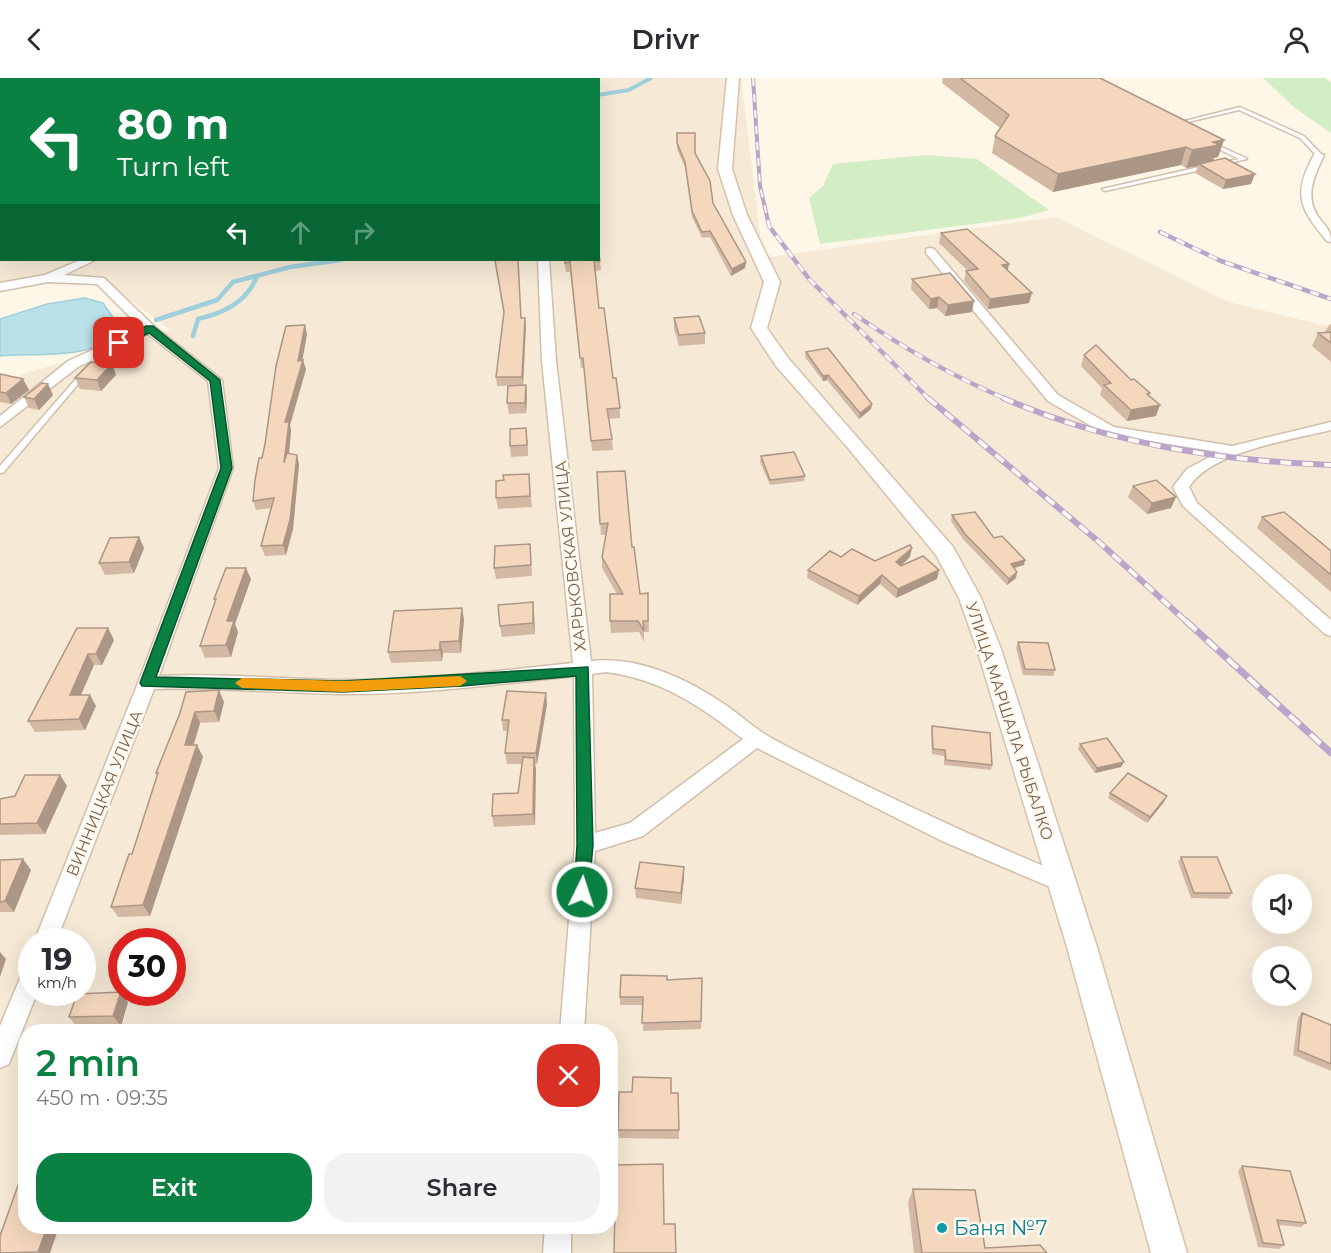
<!DOCTYPE html>
<meta charset="utf-8">
<style>
:root{--surface:#fff;--page:#f2f2f3;--text:#2b2b33;--muted:#7c7c81;--accent:#0b8043}
body{margin:0;font-family:Montserrat,sans-serif;background:var(--page);color:var(--text);height:100vh;display:flex;flex-direction:column;font-size:22px;white-space:nowrap}
*{box-sizing:border-box;margin:0}
p{font-size:20px;color:var(--muted)}
.icon{flex:none;width:33px;height:33px;fill:none;stroke:currentColor;stroke-width:2;stroke-linecap:round;stroke-linejoin:round}
.map{position:relative;flex:1;overflow:hidden}
.side{position:absolute;left:18px;top:946px;width:600px;height:210px;display:flex;flex-direction:column;background:var(--surface);border-radius:24px;box-shadow:0 6px 24px #0002}
.side>*{flex:none}
.hud{position:absolute;left:0px;top:0px;width:600px;height:183px;box-shadow:0 6px 24px #0002;background:#0b8043;color:#fff;overflow:hidden}
.buttons{position:absolute;left:1252px;top:796px;display:grid;gap:12px}
.buttons a{display:grid;place-items:center;width:60px;height:60px;border-radius:50%;background:var(--surface);box-shadow:0 6px 24px #0002;font-size:30px}
.speed{position:absolute;left:18px;top:850px;display:flex;gap:12px;font-size:30px;font-weight:700;text-align:center}
.speed>*{display:grid;place-content:center;width:78px;height:78px;border-radius:50%;background:var(--surface);box-shadow:0 6px 24px #0002;line-height:1}
.speed small{font-size:15px;font-weight:400}
.speed .limit{border:9px solid #d22;background:#fff;color:#111}
.pin{position:absolute;display:grid;place-items:center;width:51px;height:51px;color:#fff;margin:-26px;border-radius:12px;box-shadow:0 3px 9px #0006}
.me{position:absolute;width:66px;margin:-33px;rotate:4deg;stroke-linejoin:round;filter:drop-shadow(0 0 4px #0008)}
.turn{display:flex;align-items:center;gap:21px;height:126px;padding:0 18px;font-size:27px}
.turn .icon{width:78px;height:78px;stroke-width:2.5}
.turn b{display:block;font-size:42px;line-height:51px}
.lanes{display:flex;align-items:center;height:57px;padding:0 18px;background:#0003;justify-content:center;gap:30px;direction:ltr}
.lanes .off{opacity:.35}
.round{display:grid;place-items:center;flex:none;width:63px;height:63px;border-radius:24px;background:var(--page)}
.summary{display:flex;align-items:center;justify-content:space-between;height:102px;padding:0 18px}
h1{font-size:36px;font-weight:600;line-height:45px;color:var(--accent)}
.primary-button{display:flex;gap:12px;margin-top:auto;padding:12px 18px}
.primary-button a{flex:1;height:69px;border-radius:24px;background:var(--accent);color:#fff;font-size:24px;font-weight:600;line-height:69px;text-align:center}
.primary-button a+a{background:var(--page);color:var(--text)}
header{display:flex;justify-content:space-between;align-items:center;height:78px;padding:0 18px;background:var(--surface);font-size:27px;font-weight:600}
.map>svg:first-child{display:block}
</style>
<header><svg class="icon" aria-label="back" viewBox="0 0 24 24"><path d="M15 5l-7 7 7 7"/></svg>Drivr<svg class="icon" aria-label="person" viewBox="0 0 24 24"><circle cx="12" cy="8" r="4"/><path d="M4 21q1-7 8-7t8 7"/></svg></header>
<div class="map">
<svg width="1331" height="1175" viewBox="0 0 1331 1175">
<rect width="100%" height="100%" fill="#fef7e8"/>
<!-- residential -->
<path fill="#f6e9d6" fill-rule="evenodd" d="M320,0H741L763,180L1056,139L1229,224L1331,249V1175H0V303L170,252L96,197L0,214V63L2,182H598V2ZM1263,807H1302V846H1263ZM32,864H82V915H32ZM122,864H172V915H122ZM1263,879H1302V918H1263ZM26,954H610V1149H26Z"/>
<!-- green -->
<g fill="#d3edc5">
<polygon points="1263,0 1325,0 1331,5 1331,55 1295,30"/>
<polygon points="926,77 977,81 1049,132 1020,140 820,166 809,120 823,108 833,86"/>
</g>
<!-- water -->
<path fill="#bae0e9" stroke="#a0cfdc" stroke-width="1.5" d="M85,220L103,225L117,245C114,250 111,256 107,261C89,281 28,275 0,278V241L47,226Z"/>
<g fill="none" stroke-linecap="round" stroke-linejoin="round">
<!-- stream-far1 -->
<polyline stroke="#a0cfdc" stroke-width="4" points="598,17 629,12 651,0"/>
<!-- stream -->
<g stroke="#a0cfdc" stroke-width="4.5">
<polyline points="156,242 217,222 233,204 290,189 341,182"/>
<path d="M193,258L198,241C224,235 247,224 257,198"/>
</g>
<!-- lane casing -->
<g stroke="#d1bfac" stroke-width="3">
<g id="lane">
<polygon points="1240,29 1304,58 1322,77 1317,78 1300,60 1239,32 1175,47 1173,46"/>
<polygon points="1210,64 1246,80 1247,81 1219,87 1219,85 1239,81 1208,66 1208,65"/>
<polygon points="1208,87 1210,88 1210,90 1105,113 1102,111"/>
<polygon points="104,270 107,272 106,273 3,395 0,395 0,388 102,271"/>
</g>
</g>
<!-- street casing -->
<g stroke="#d1bfac" stroke-width="3">
<g id="street">
<rect x="540" y="0" width="8" height="2"/>
<path d="M1315,75L1324,77C1314,99 1304,118 1319,140C1326,149 1331,152 1331,164L1327,163C1299,130 1292,115 1315,75Z"/>
<path d="M930,170L934,171L1058,317L1114,349L1232,368L1331,344V352C1291,362 1212,373 1189,409L1197,425L1331,542V558L1325,556L1183,428L1173,409L1187,391L1219,374L1105,356L1048,323L926,175V171Z"/>
<path d="M80,182H95L64,197L104,200L154,248L222,302L233,390L159,598C220,595 280,601 341,602C418,603 497,593 573,585L542,283L538,182H549L556,283L591,583C639,578 688,601 727,628C740,637 751,647 763,655C779,665 796,673 812,681C896,723 982,763 1070,799L1073,805L1070,811L1062,814L942,763L757,670L643,758L595,773L584,954H560L575,767L574,598C497,606 419,617 341,616C279,615 216,609 154,611L56,864H34L138,605L219,390L208,303L148,256L78,289L0,349V338L68,283L141,250L97,206L48,204L0,213V205L45,197ZM606,594C661,601 700,628 743,661L630,745L595,755L592,596Z"/>
<polygon points="32,888 32,915 37,915 9,986 0,990 0,948 24,891"/>
<polygon points="545,1149 571,1149 571,1175 543,1175"/>
</g>
</g>
<!-- secondary casing -->
<g stroke="#d7c1ac" stroke-width="3">
<polygon id="secondary" points="727,0 739,0 732,91 747,137 780,204 767,250 788,280 953,469 981,520 1001,571 1097,869 1187,1175 1151,1175 1067,869 977,571 959,520 936,477 848,370 776,288 751,250 764,204 733,137 718,91"/>
</g>
<!-- lane -->
<use href="#lane" fill="#fff" fill-rule="evenodd"/>
<!-- street -->
<use href="#street" fill="#fff" fill-rule="evenodd"/>
<!-- secondary -->
<use href="#secondary" fill="#fff" fill-rule="evenodd"/>
<!-- rail-far3 casing -->
<g stroke="#baa4ca" stroke-width="4">
<polyline id="rail-far3" points="753,0 760,108 768,143"/>
</g>
<!-- rail-far2 casing -->
<g stroke="#baa4ca" stroke-width="4.5">
<g id="rail-far2">
<polyline points="768,142 769,148 809,201 929,321"/>
<polyline points="1160,154 1221,183 1331,221"/>
<path d="M854,236C903,270 952,298 1006,321"/>
</g>
</g>
<!-- rail-far1 casing -->
<g stroke="#baa4ca" stroke-width="6">
<g id="rail-far1">
<polyline points="928,320 1099,464 1188,545"/>
<path d="M1003,320C1106,365 1219,383 1331,387"/>
</g>
</g>
<!-- rail casing -->
<g stroke="#baa4ca" stroke-width="7">
<polyline id="rail" points="1186,543 1331,675"/>
</g>
<!-- rail-far3 -->
<use href="#rail-far3" stroke="#fffaf0" stroke-width="2" stroke-dasharray="8" stroke-linecap="butt"/>
<!-- rail-far2 -->
<use href="#rail-far2" stroke="#fffaf0" stroke-width="3" stroke-dasharray="9" stroke-linecap="butt"/>
<!-- rail-far1 -->
<use href="#rail-far1" stroke="#fffaf0" stroke-width="4" stroke-dasharray="11" stroke-linecap="butt"/>
<!-- rail -->
<use href="#rail" stroke="#fffaf0" stroke-width="4.5" stroke-dasharray="14" stroke-linecap="butt"/>
</g>
<!-- wall -->
<g fill="#d3b9a3">
<polygon points="943,0 1100,0 1224,62 1218,79 1214,80 1213,83 1251,106 1223,111 1195,95 1198,88 1186,90 1181,87 1053,114 992,75 995,58 1000,50 942,5"/>
<polygon points="677,55 695,75 713,125 746,184 745,190 731,198 710,159 702,160 692,139 685,89 677,71"/>
<polygon points="941,155 1008,192 1029,225 988,231 964,203 966,193 968,193 939,165"/>
<polygon points="494,182 526,248 523,307 497,308 496,299 504,236"/>
<polygon points="564,182 598,182 600,183 601,192 595,193 599,230 620,330 620,340 609,341 612,361 613,372 592,373 584,290 581,290 570,194 566,194"/>
<polygon points="912,201 972,234 945,238 937,230 929,231 911,211"/>
<polygon points="674,240 705,255 705,266 679,268 674,251"/>
<polygon points="1331,246 1331,284 1312,268 1318,255 1325,254 1329,247"/>
<polygon points="307,256 302,283 306,291 290,347 291,353 289,376 299,386 293,451 286,477 265,478 261,468 272,430 256,432 253,423 262,380"/>
<polygon points="806,274 872,326 871,331 859,341 827,302 823,303 805,279"/>
<polygon points="1084,277 1131,302 1150,315 1149,318 1156,338 1127,343 1100,317 1102,310 1081,288"/>
<polygon points="112,286 116,297 101,313 80,311 75,300"/>
<polygon points="0,296 23,301 29,312 11,326 0,324"/>
<polygon points="53,317 39,332 29,330 24,319"/>
<polygon points="527,318 526,335 509,336 507,325"/>
<polygon points="528,361 528,378 511,379 510,368"/>
<polygon points="761,378 805,398 804,403 770,407 760,384"/>
<polygon points="597,394 632,469 640,516 648,515 649,554 644,554 644,564 639,554 611,555 610,543 617,516 602,490 602,479 606,457 601,457"/>
<polygon points="529,396 532,429 498,431 496,420"/>
<polygon points="1133,408 1176,419 1171,430 1147,436 1128,419"/>
<polygon points="952,437 994,460 1024,487 1014,490 1017,494 1016,500 1007,507 963,461 951,443"/>
<polygon points="1262,439 1331,473 1331,514 1257,450"/>
<polygon points="139,459 144,470 134,495 105,497 99,485"/>
<polygon points="531,477 532,498 496,501 494,490"/>
<polygon points="841,479 875,483 910,479 901,488 939,492 937,501 896,520 880,506 857,527 807,500 808,492"/>
<polygon points="251,501 235,546 238,554 231,579 205,580 200,568 215,524 214,521"/>
<polygon points="533,524 534,535 535,556 502,559 500,548"/>
<polygon points="464,541 461,575 443,575 442,583 391,585 388,574"/>
<polygon points="77,550 114,562 102,587 94,587 81,617 96,628 85,652 35,654 28,643"/>
<polygon points="1018,564 1055,592 1053,598 1023,597 1016,570"/>
<polygon points="224,624 219,644 200,645 194,667 203,679 150,838 118,839 111,829 132,776 157,698 156,695 180,635"/>
<polygon points="547,626 537,686 535,686 535,747 494,749 492,738 518,715 522,686 507,686 505,675 508,653 503,653 502,642"/>
<polygon points="932,648 992,687 991,692 944,687 944,678 932,676 931,654"/>
<polygon points="1080,666 1121,689 1095,695 1078,671"/>
<polygon points="60,697 67,708 45,756 0,757 0,721 15,718"/>
<polygon points="1110,715 1164,724 1147,745 1108,720"/>
<polygon points="1181,779 1232,815 1228,821 1191,820 1178,784"/>
<polygon points="0,782 31,792 14,834 0,834"/>
<polygon points="684,800 681,826 636,820 635,810"/>
<polygon points="702,900 701,951 643,953 643,927 620,927 620,919 667,902"/>
<polygon points="128,924 121,948 77,949 69,939"/>
<polygon points="1302,935 1331,947 1331,993 1293,977 1298,940"/>
<polygon points="678,1015 679,1061 619,1060 618,1052"/>
<polygon points="1242,1088 1306,1145 1301,1149 1279,1147 1284,1167 1279,1171 1258,1169 1238,1093"/>
<polygon points="913,1111 985,1170 1047,1175 914,1175 908,1124"/>
</g>
<!-- shaded-wall -->
<g fill="#ac9685">
<polygon points="1224,62 1218,79 1214,80 1212,85 1199,86 1198,88 1186,90 1192,72 1213,64"/>
<polygon points="1186,69 1181,87 1053,114 1058,96"/>
<polygon points="1255,96 1251,106 1223,111 1226,102"/>
<polygon points="746,184 745,190 731,198 732,191"/>
<polygon points="1009,186 1007,196 1002,187"/>
<polygon points="1032,215 1029,225 988,231 990,221"/>
<polygon points="939,219 937,230 929,231 931,221"/>
<polygon points="974,223 972,234 945,238 948,227"/>
<polygon points="525,240 526,248 523,307 522,299"/>
<polygon points="305,247 307,256 301,290 303,282 306,291 290,347 291,353 287,394 284,385 285,344"/>
<polygon points="112,286 116,297 101,313 97,302"/>
<polygon points="828,297 827,302 823,303 823,298"/>
<polygon points="23,301 29,312 11,326 6,315"/>
<polygon points="48,306 53,317 39,332 34,321"/>
<polygon points="526,307 527,318 526,335 525,325"/>
<polygon points="872,326 871,331 859,341 860,335"/>
<polygon points="1160,327 1156,338 1127,343 1131,332"/>
<polygon points="297,377 299,386 293,451 286,477 283,467"/>
<polygon points="1176,419 1171,430 1147,436 1152,425"/>
<polygon points="139,459 144,470 134,495 129,484"/>
<polygon points="912,470 910,479 895,493 896,484"/>
<polygon points="1025,482 1024,487 1010,491 1011,486"/>
<polygon points="246,490 251,501 235,546 238,554 231,579 226,567 227,543"/>
<polygon points="939,492 937,501 896,520 898,511"/>
<polygon points="1017,494 1016,500 1007,507 1009,501"/>
<polygon points="882,497 880,506 857,527 859,518"/>
<polygon points="533,524 534,535 535,556 533,545"/>
<polygon points="462,530 464,541 461,575 459,563"/>
<polygon points="108,550 114,562 102,587 96,576"/>
<polygon points="440,564 443,575 442,583 440,572"/>
<polygon points="88,576 94,587 76,628 70,617"/>
<polygon points="219,612 224,624 219,644 214,633"/>
<polygon points="546,615 547,626 537,686 536,675"/>
<polygon points="90,617 96,628 85,652 79,641"/>
<polygon points="195,634 200,645 190,678 185,667"/>
<polygon points="197,667 203,679 150,838 143,827"/>
<polygon points="534,680 536,691 535,747 533,736"/>
<polygon points="1124,684 1121,689 1095,695 1097,690"/>
<polygon points="60,697 67,708 45,756 37,745"/>
<polygon points="1167,718 1164,724 1147,745 1150,739"/>
<polygon points="23,781 31,792 14,834 5,823"/>
<polygon points="684,789 684,800 681,826 681,815"/>
<polygon points="0,874 6,881 0,899"/>
<polygon points="121,914 128,924 121,948 113,938"/>
<polygon points="47,1149 59,1149 50,1175 39,1175 38,1174"/>
</g>
<!-- building -->
<g fill="#f5d7be" stroke="#ac9685" stroke-width="1.5">
<polygon points="960,0 1100,0 1224,62 1213,64 1219,67 1192,72 1186,69 1058,96 995,58 1009,37"/>
<polygon points="677,55 695,55 695,75 710,103 713,125 746,184 732,191 710,153 702,154 692,133 685,84 677,65"/>
<polygon points="1225,80 1255,96 1226,102 1199,86"/>
<polygon points="967,151 1009,186 1002,187 1032,215 990,221 966,193 978,191 941,155"/>
<polygon points="598,172 600,183 594,183 599,230 604,230 613,300 616,300 620,330 607,331 612,361 591,363 583,280 580,280 570,184 565,185 565,182 598,182"/>
<polygon points="495,182 518,182 521,240 525,240 522,299 496,299 504,234"/>
<polygon points="950,195 974,223 948,227 939,219 931,221 912,201"/>
<polygon points="699,238 705,255 679,257 674,240"/>
<polygon points="305,247 298,283 303,282 285,344 289,344 284,385 287,375 297,377 290,442 283,467 261,468 274,420 253,423 255,402 259,380 262,380 265,366 276,288 286,248"/>
<polygon points="1331,254 1331,265 1318,255"/>
<polygon points="1096,267 1131,302 1134,301 1150,315 1147,316 1160,327 1131,332 1104,307 1111,305 1084,277"/>
<polygon points="828,270 872,326 860,335 828,297 823,298 806,274"/>
<polygon points="91,284 112,286 97,302 75,300"/>
<polygon points="0,296 23,301 6,315 0,314"/>
<polygon points="42,305 48,306 34,321 24,319"/>
<polygon points="526,307 525,325 507,325 508,308"/>
<polygon points="526,350 527,367 510,368 510,351"/>
<polygon points="794,374 805,398 770,402 761,378"/>
<polygon points="625,393 632,469 634,469 640,516 648,515 648,543 643,543 644,553 638,543 610,543 610,516 623,516 602,479 608,445 600,446 597,394"/>
<polygon points="529,396 530,418 496,420 496,403 504,402 503,397"/>
<polygon points="1156,402 1176,419 1152,425 1133,408"/>
<polygon points="975,434 994,460 1002,458 1025,482 1011,486 1017,494 1009,501 965,456 952,437"/>
<polygon points="1284,434 1331,473 1331,497 1262,439"/>
<polygon points="139,459 129,484 99,485 110,460"/>
<polygon points="530,466 531,487 494,490 495,468"/>
<polygon points="910,467 912,470 896,484 901,488 923,478 939,492 898,511 882,497 859,518 808,492 830,473 841,479 852,471 875,483"/>
<polygon points="226,490 246,490 227,543 234,543 226,567 200,568 216,521 214,521"/>
<polygon points="533,524 533,545 500,548 498,527"/>
<polygon points="462,530 459,563 440,564 440,572 388,574 394,533"/>
<polygon points="77,550 108,550 96,576 88,576 70,617 90,617 79,641 28,643"/>
<polygon points="1018,564 1048,565 1055,592 1025,591"/>
<polygon points="219,612 214,633 195,634 185,667 197,667 143,827 111,829 129,776 132,776 158,695 156,695 180,635 186,614"/>
<polygon points="507,613 546,615 536,675 505,675 509,642 502,642"/>
<polygon points="932,648 990,655 992,687 946,682 945,672 933,671"/>
<polygon points="1107,660 1124,684 1097,690 1080,666"/>
<polygon points="523,679 534,680 533,736 492,738 493,716 518,715"/>
<polygon points="1128,695 1167,718 1150,739 1110,715"/>
<polygon points="25,697 60,697 37,745 0,746 0,721 15,718"/>
<polygon points="1181,779 1217,779 1232,815 1194,815"/>
<polygon points="23,781 5,823 0,824 0,782"/>
<polygon points="640,784 684,789 681,815 635,810"/>
<polygon points="621,897 667,898 667,902 702,900 701,943 642,945 643,919 620,919"/>
<polygon points="121,914 113,938 69,939 77,916"/>
<polygon points="1302,935 1331,947 1331,986 1298,972"/>
<polygon points="633,999 671,1000 671,1015 678,1015 679,1052 618,1052 619,1014 632,1014"/>
<polygon points="26,1085 26,1149 47,1149 38,1174 0,1175 0,1158"/>
<polygon points="663,1086 664,1146 675,1146 676,1175 614,1175 616,1087"/>
<polygon points="1242,1088 1290,1093 1306,1145 1277,1142 1284,1167 1263,1165"/>
<polygon points="913,1111 975,1112 985,1170 1040,1167 1047,1175 922,1175"/>
</g>
<!-- route -->
<polygon fill="#0b8043" stroke="#07532c" stroke-width="1.5" points="146,248 153,248 220,302 232,390 156,599 343,603 588,589 593,767 588,819 576,819 574,814 577,767 576,598 462,608 343,614 142,608 140,605 221,390 210,303 149,255 123,267 114,265"/>
<!-- slow -->
<polygon fill="#f59e0b" points="460,598 467,603 460,608 343,614 242,610 235,605 242,600 343,603"/>
<!-- markers -->
<circle fill="#0f9aa8" stroke="#fffaf0" stroke-width="2" cx="942" cy="1150" r="6"/>
<g text-anchor="middle" stroke-width="5" stroke-linejoin="round" paint-order="stroke">
<!-- street labels -->
<g font-size="16" fill="#7a5e49" stroke="#fffaf0">
<text transform="translate(570 478) rotate(-96)" y="6">ХАРЬКОВСКАЯ УЛИЦА</text>
<text transform="translate(1010 643) rotate(72)" y="6">УЛИЦА МАРШАЛА РЫБАЛКО</text>
<text transform="translate(104 715) rotate(-68)" y="6">ВИННИЦКАЯ УЛИЦА</text>
</g>
<!-- near-culture labels -->
<g font-size="20" fill="#0d838f" stroke="#fffaf0" text-anchor="start">
<text x="954" y="1157">Баня №7</text>
</g>
</g>
</svg>
<div class="buttons">
<a><svg class="icon" aria-label="sound" viewBox="0 0 24 24"><path d="M4 9h4l5-4v14l-5-4H4zM17 9q2 3 0 6"/></svg></a>
<a><svg class="icon" aria-label="search" viewBox="0 0 24 24"><circle cx="10" cy="10" r="6"/><path d="M15 15l6 6"/></svg></a>
</div>
<div class="speed"><div>19<small>km/h</small></div><div class="limit">30</div></div>
<div class="pin" style="left:119px;top:265px;background:#d93025"><svg class="icon" aria-label="arrive" viewBox="0 0 24 24"><path d="M6 21V4h12l-3 4 3 4H6"/></svg></div>
<svg class="me" style="left:582px;top:814px" viewBox="-20 -20 40 40"><circle r="17" fill="#0b8043" stroke="#fff" stroke-width="3"/><path d="M0-11L8 9 0 5-8 9z" fill="#fff"/></svg>
<div class="hud">
<div class="turn"><svg class="icon" aria-label="left" viewBox="0 0 24 24"><path d="M17 20v-9H6M10 6l-5 5 5 5"/></svg><div><b>80 m</b>Turn left</div></div>
<div class="lanes"><svg class="icon" aria-label="left" viewBox="0 0 24 24"><path d="M17 20v-9H6M10 6l-5 5 5 5"/></svg><svg class="icon off" aria-label="ahead" viewBox="0 0 24 24"><path d="M12 20V5M6 11l6-6 6 6"/></svg><svg class="icon off" aria-label="right" viewBox="0 0 24 24"><path d="M7 20v-9h11M14 6l5 5-5 5"/></svg></div>
</div>
<section class="side">
<div class="summary"><div><h1>2 min</h1><p>450 m · 09:35</p></div><a class="round" style="background:#d93025;color:#fff"><svg class="icon" aria-label="close" viewBox="0 0 24 24"><path d="M6 6l12 12M18 6L6 18"/></svg></a></div>
<div class="primary-button"><a>Exit</a><a>Share</a></div>
</section>
</div>
